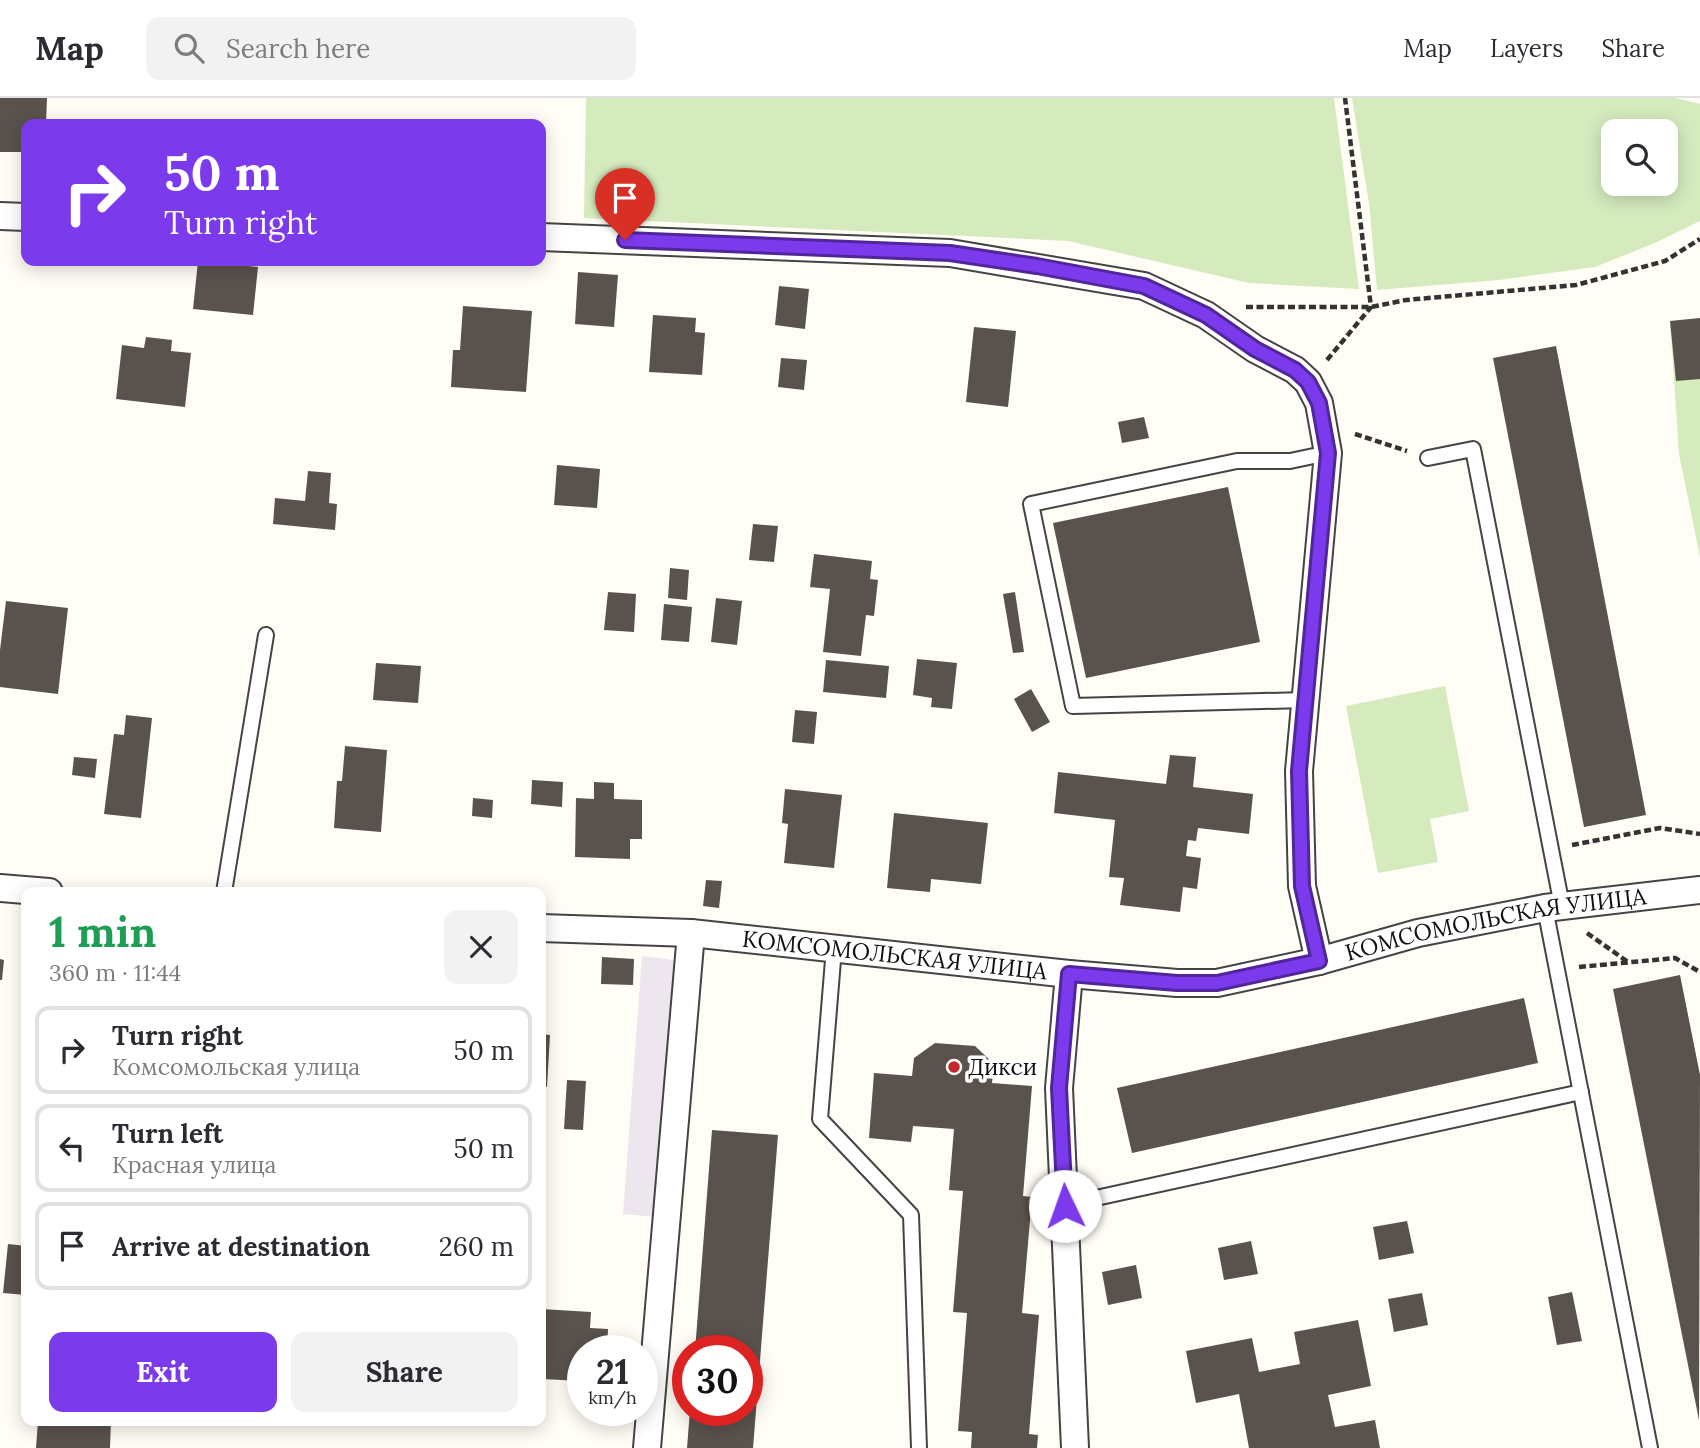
<!DOCTYPE html>
<meta charset="utf-8">
<style>
:root{--surface:#fff;--page:#f2f2f3;--text:#2b2b33;--muted:#7c7c81;--line:#e1e1e2;--accent:#7c3aed}
body{margin:0;font-family:Lora,serif;background:var(--page);color:var(--text);height:100vh;display:flex;flex-direction:column;font-size:26px;white-space:nowrap}
*{box-sizing:border-box;margin:0}
p{font-size:23px;color:var(--muted)}
.icon{flex:none;width:38px;height:38px;fill:none;stroke:currentColor;stroke-width:2;stroke-linecap:round;stroke-linejoin:round}
.map{position:relative;flex:1;overflow:hidden}
.side{position:absolute;left:21px;top:789px;width:525px;height:539px;display:flex;flex-direction:column;background:var(--surface);border-radius:14px;box-shadow:0 4px 18px #0003}
.side>*{flex:none}
.top-card{position:absolute;left:21px;top:21px;width:525px;height:147px;border-radius:14px;box-shadow:0 4px 18px #0003;background:#7c3aed;color:#fff;overflow:hidden}
.fabs{position:absolute;left:1601px;top:21px;display:grid;gap:14px}
.fabs a{display:grid;place-items:center;width:77px;height:77px;border-radius:14px;background:var(--surface);box-shadow:0 4px 18px #0003;font-size:35px}
.speed{position:absolute;left:567px;top:1237px;display:flex;gap:14px;font-size:35px;font-weight:700;text-align:center}
.speed>*{display:grid;place-content:center;width:91px;height:91px;border-radius:50%;background:var(--surface);box-shadow:0 4px 18px #0003;line-height:1}
.speed small{font-size:18px;font-weight:400}
.speed .limit{border:10px solid #d22;background:#fff;color:#111}
.pin{position:absolute;display:grid;place-items:center;width:60px;height:60px;color:#fff;margin:-72px -30px;border-radius:50% 50% 50% 0;rotate:-45deg;box-shadow:0 0 7px #0007}
.pin .icon{rotate:45deg}
.me{position:absolute;width:77px;margin:-38px;rotate:357deg;stroke-linejoin:round;filter:drop-shadow(0 0 5px #0008)}
.turn{display:flex;align-items:center;gap:24px;height:147px;padding:0 28px;font-size:32px}
.turn .icon{width:91px;height:91px;stroke-width:2.5}
.turn b{display:block;font-size:49px;line-height:60px}
.round{display:grid;place-items:center;flex:none;width:74px;height:74px;border-radius:14px;background:var(--page)}
.headline{display:flex;align-items:center;justify-content:space-between;height:119px;padding:0 28px}
h1{font-size:42px;font-weight:700;line-height:52px;color:#1e9e55}
.button{display:flex;gap:14px;margin-top:auto;padding:14px 28px}
.button a{flex:1;height:80px;border-radius:14px;background:var(--accent);color:#fff;font-size:28px;font-weight:700;line-height:80px;text-align:center}
.button a+a{background:var(--page);color:var(--text)}
ul{padding:0;list-style:none}
li{display:flex;align-items:center;gap:21px;height:88px;margin:0 14px 10px;padding:0 14px;border:4px solid var(--line);border-radius:14px}
li div{flex:1}
li b{display:block;font-size:26px}
li em{font-style:normal}
header{display:flex;align-items:center;gap:42px;box-sizing:border-box;height:98px;padding:0 35px;background:var(--surface);border-bottom:2px solid var(--line)}
header strong{font-size:33px}
nav{display:flex;gap:38px;margin-inline-start:auto;font-size:24px}
.search{width:490px;height:63px;background:var(--page);display:flex;align-items:center;gap:18px;box-sizing:border-box;padding:0 24px;border-radius:14px;color:var(--muted);font-size:26px}
.map>svg:first-child{display:block}
</style>
<header>
<strong>Map</strong>
<div class="search"><svg class="icon" aria-label="search" viewBox="0 0 24 24"><circle cx="10" cy="10" r="6"/><path d="M15 15l6 6"/></svg>Search here</div>
<nav><a>Map</a><a>Layers</a><a>Share</a></nav>
</header>
<div class="map">
<svg width="1700" height="1350" viewBox="0 0 1700 1350">
<rect width="100%" height="100%" fill="#fffdf5"/>
<!-- industrial -->
<polygon fill="#eee6ef" points="642,858 674,862 656,1119 623,1116"/>
<!-- green -->
<g fill="#d5ebbd" fill-rule="evenodd">
<polygon points="586,0 1334,0 1359,191 1249,185 1068,143 584,120"/>
<path d="M1352,0H1675L1700,6V123L1655,145L1595,169L1499,182L1377,192L1369,106ZM1614,33H1666V86H1614Z"/>
<polygon points="1700,220 1700,459 1679,356 1670,223"/>
<polygon points="1445,588 1469,713 1430,721 1438,764 1378,775 1346,608"/>
</g>
<!-- building -->
<g fill="#5a524d">
<polygon points="0,0 47,0 46,26 26,26 26,54 0,54"/>
<polygon points="198,163 258,169 253,217 193,211"/>
<polygon points="578,174 618,177 614,229 575,226"/>
<polygon points="779,188 809,191 805,231 775,227"/>
<polygon points="463,208 532,213 526,294 451,289 453,252 460,252"/>
<polygon points="653,217 696,220 695,234 705,235 702,277 649,274"/>
<polygon points="1700,220 1700,281 1676,283 1670,223"/>
<polygon points="974,229 1016,233 1008,309 966,304"/>
<polygon points="146,239 172,242 171,253 191,255 185,309 116,301 122,247 144,250"/>
<polygon points="1556,248 1646,717 1584,729 1493,260"/>
<polygon points="781,260 807,262 804,292 778,289"/>
<polygon points="1144,319 1149,340 1122,345 1118,324"/>
<polygon points="557,367 600,371 597,410 554,407"/>
<polygon points="308,373 331,375 329,405 337,406 335,432 273,426 275,400 305,403"/>
<polygon points="1228,389 1260,544 1086,580 1053,425"/>
<polygon points="753,426 778,428 774,464 749,462"/>
<polygon points="814,456 872,463 870,481 878,482 874,518 866,517 861,558 823,554 830,491 810,489"/>
<polygon points="670,470 689,472 687,502 668,500"/>
<polygon points="608,494 636,496 634,534 604,532"/>
<polygon points="1015,494 1024,554 1013,555 1003,496"/>
<polygon points="716,500 742,503 737,547 711,544"/>
<polygon points="6,503 68,510 58,596 0,589 0,552"/>
<polygon points="664,506 692,509 689,544 661,542"/>
<polygon points="917,561 957,565 952,611 931,609 932,600 913,597"/>
<polygon points="826,562 889,568 886,600 823,594"/>
<polygon points="376,565 421,568 418,605 373,602"/>
<polygon points="1031,591 1050,624 1032,634 1014,601"/>
<polygon points="795,612 817,614 814,646 792,644"/>
<polygon points="126,617 152,620 141,720 104,716 114,636 124,637"/>
<polygon points="345,648 387,652 381,734 334,730 337,683 342,683"/>
<polygon points="1170,657 1196,659 1193,689 1253,696 1249,736 1198,730 1196,743 1188,742 1186,758 1201,760 1197,791 1183,789 1180,814 1120,807 1124,780 1109,779 1115,722 1054,715 1058,674 1166,686"/>
<polygon points="74,659 97,661 95,680 72,677"/>
<polygon points="532,682 563,684 562,709 531,706"/>
<polygon points="594,684 614,685 614,701 642,702 642,741 630,741 630,761 575,759 576,700 594,701"/>
<polygon points="785,691 842,697 834,770 784,765 788,726 782,725"/>
<polygon points="473,700 493,702 492,720 472,718"/>
<polygon points="894,715 988,725 981,786 931,781 930,794 887,790"/>
<polygon points="706,782 722,783 719,810 703,808"/>
<polygon points="602,859 634,861 633,887 601,886"/>
<polygon points="0,861 4,862 2,882 0,882"/>
<polygon points="1680,877 1700,977 1699,1322 1613,891"/>
<polygon points="1524,900 1538,965 1132,1055 1117,990"/>
<polygon points="541,936 550,937 547,989 541,988"/>
<polygon points="935,945 975,948 994,966 992,985 1032,988 1023,1098 1032,1099 1022,1215 1039,1217 1029,1336 1038,1337 1037,1350 971,1350 972,1334 958,1333 967,1215 953,1214 963,1093 949,1092 954,1031 913,1028 911,1044 869,1040 874,975 912,978 914,960"/>
<polygon points="567,982 586,983 583,1032 564,1031"/>
<polygon points="712,1032 778,1037 753,1350 687,1350 690,1312 747,1312 747,1253 695,1253"/>
<polygon points="1407,1123 1414,1155 1379,1162 1373,1129"/>
<polygon points="1251,1143 1258,1176 1224,1182 1218,1150"/>
<polygon points="8,1146 26,1148 26,1197 3,1195"/>
<polygon points="1136,1167 1142,1200 1108,1207 1102,1174"/>
<polygon points="1572,1194 1582,1243 1557,1247 1548,1199"/>
<polygon points="1422,1195 1428,1227 1394,1234 1388,1201"/>
<polygon points="541,1211 591,1214 590,1230 608,1231 607,1253 583,1253 583,1283 541,1281"/>
<polygon points="1358,1222 1371,1288 1328,1297 1335,1329 1375,1322 1380,1350 1249,1350 1239,1296 1196,1305 1186,1253 1252,1240 1259,1274 1300,1266 1294,1234"/>
<polygon points="38,1323 111,1323 110,1350 36,1350"/>
</g>
<g fill="none" stroke-linecap="round" stroke-linejoin="round">
<!-- service casing -->
<g stroke="#444" stroke-width="18">
<g id="service">
<polyline points="1428,360 1473,351 1562,808"/>
<polyline points="1305,602 1073,608 1031,406 1237,363 1290,363 1328,355"/>
<polyline points="224,794 266,537"/>
<polyline points="1545,810 1650,1350"/>
<polyline points="834,850 820,1021 911,1117 919,1350"/>
<polyline points="1064,1107 1581,994"/>
</g>
</g>
<!-- minor casing -->
<g stroke="#444" stroke-width="30">
<g id="minor">
<polyline points="0,118 26,119"/>
<polyline points="541,139 950,155 1144,188 1206,217 1255,251 1295,272 1308,284 1319,305 1328,355 1299,673 1302,788 1319,863"/>
<polyline points="0,790 49,794"/>
<path id="s1" d="M541,830L691,835L1069,876L1177,885H1217L1319,863L1418,835L1545,810L1700,792"/>
<polyline points="1069,876 1059,990 1075,1350"/>
<polyline points="647,1350 691,835"/>
</g>
</g>
<!-- path -->
<g stroke="#333" stroke-width="4.5" stroke-dasharray="7 3.5" stroke-linecap="butt">
<polyline points="1246,209 1371,209 1406,202 1576,187 1665,163 1700,141"/>
<polyline points="1327,262 1371,209 1345,0"/>
<polyline points="1355,336 1407,353"/>
<polyline points="1572,747 1660,730 1700,736"/>
<polyline points="1587,835 1628,864"/>
<polyline points="1579,869 1675,860 1700,874"/>
</g>
<!-- service -->
<use href="#service" stroke="#fff" stroke-width="14"/>
<!-- minor -->
<use href="#minor" stroke="#fff" stroke-width="26"/>
</g>
<g fill="none" stroke-linecap="round" stroke-linejoin="round">
<!-- route casing -->
<g stroke="#51269a" stroke-width="18">
<polyline id="route" points="625,142 950,155 1037,168 1144,188 1206,217 1255,251 1295,272 1308,284 1319,305 1328,355 1299,673 1302,788 1319,863 1217,885 1177,885 1069,876 1059,990 1065,1108"/>
</g>
<!-- route -->
<use href="#route" stroke="#7c3aed" stroke-width="12"/>
</g>
<!-- markers -->
<circle fill="#c4262e" stroke="#fff" stroke-width="2.5" cx="954" cy="969" r="7"/>
<g text-anchor="middle" stroke-width="7" stroke-linejoin="round" paint-order="stroke">
<!-- street labels -->
<g font-size="23" fill="#111" stroke="#fff">
<text dy="8" stroke="none"><textPath href="#s1" startOffset="964">КОМСОМОЛЬСКАЯ УЛИЦА</textPath></text>
<text dy="8" stroke="none"><textPath href="#s1" startOffset="355">КОМСОМОЛЬСКАЯ УЛИЦА</textPath></text>
</g>
<!-- poi labels -->
<g font-size="23" fill="#111" stroke="#fff" text-anchor="start">
<text x="968" y="977">Дикси</text>
</g>
</g>
</svg>
<div class="fabs">
<a><svg class="icon" aria-label="search" viewBox="0 0 24 24"><circle cx="10" cy="10" r="6"/><path d="M15 15l6 6"/></svg></a>
</div>
<div class="speed"><div>21<small>km/h</small></div><div class="limit">30</div></div>
<div class="pin" style="left:625px;top:142px;background:#d93025"><svg class="icon" aria-label="arrive" viewBox="0 0 24 24"><path d="M6 21V4h12l-3 4 3 4H6"/></svg></div>
<svg class="me" style="left:1065px;top:1108px" viewBox="-20 -20 40 40"><circle r="19" fill="#fff"/><path d="M0-13L10 11 0 6-10 11z" fill="#7c3aed"/></svg>
<div class="top-card">
<div class="turn"><svg class="icon" aria-label="right" viewBox="0 0 24 24"><path d="M7 20v-9h11M14 6l5 5-5 5"/></svg><div><b>50 m</b>Turn right</div></div>
</div>
<section class="side">
<div class="headline"><div><h1>1 min</h1><p>360 m · 11:44</p></div><a class="round"><svg class="icon" aria-label="close" viewBox="0 0 24 24"><path d="M6 6l12 12M18 6L6 18"/></svg></a></div>
<ul>
<li><svg class="icon" aria-label="right" viewBox="0 0 24 24"><path d="M7 20v-9h11M14 6l5 5-5 5"/></svg><div><b>Turn right</b><p>Комсомольская улица</p></div><em>50 m</em></li>
<li><svg class="icon" aria-label="left" viewBox="0 0 24 24"><path d="M17 20v-9H6M10 6l-5 5 5 5"/></svg><div><b>Turn left</b><p>Красная улица</p></div><em>50 m</em></li>
<li><svg class="icon" aria-label="arrive" viewBox="0 0 24 24"><path d="M6 21V4h12l-3 4 3 4H6"/></svg><div><b>Arrive at destination</b></div><em>260 m</em></li>
</ul>
<div class="button"><a>Exit</a><a>Share</a></div>
</section>
</div>
